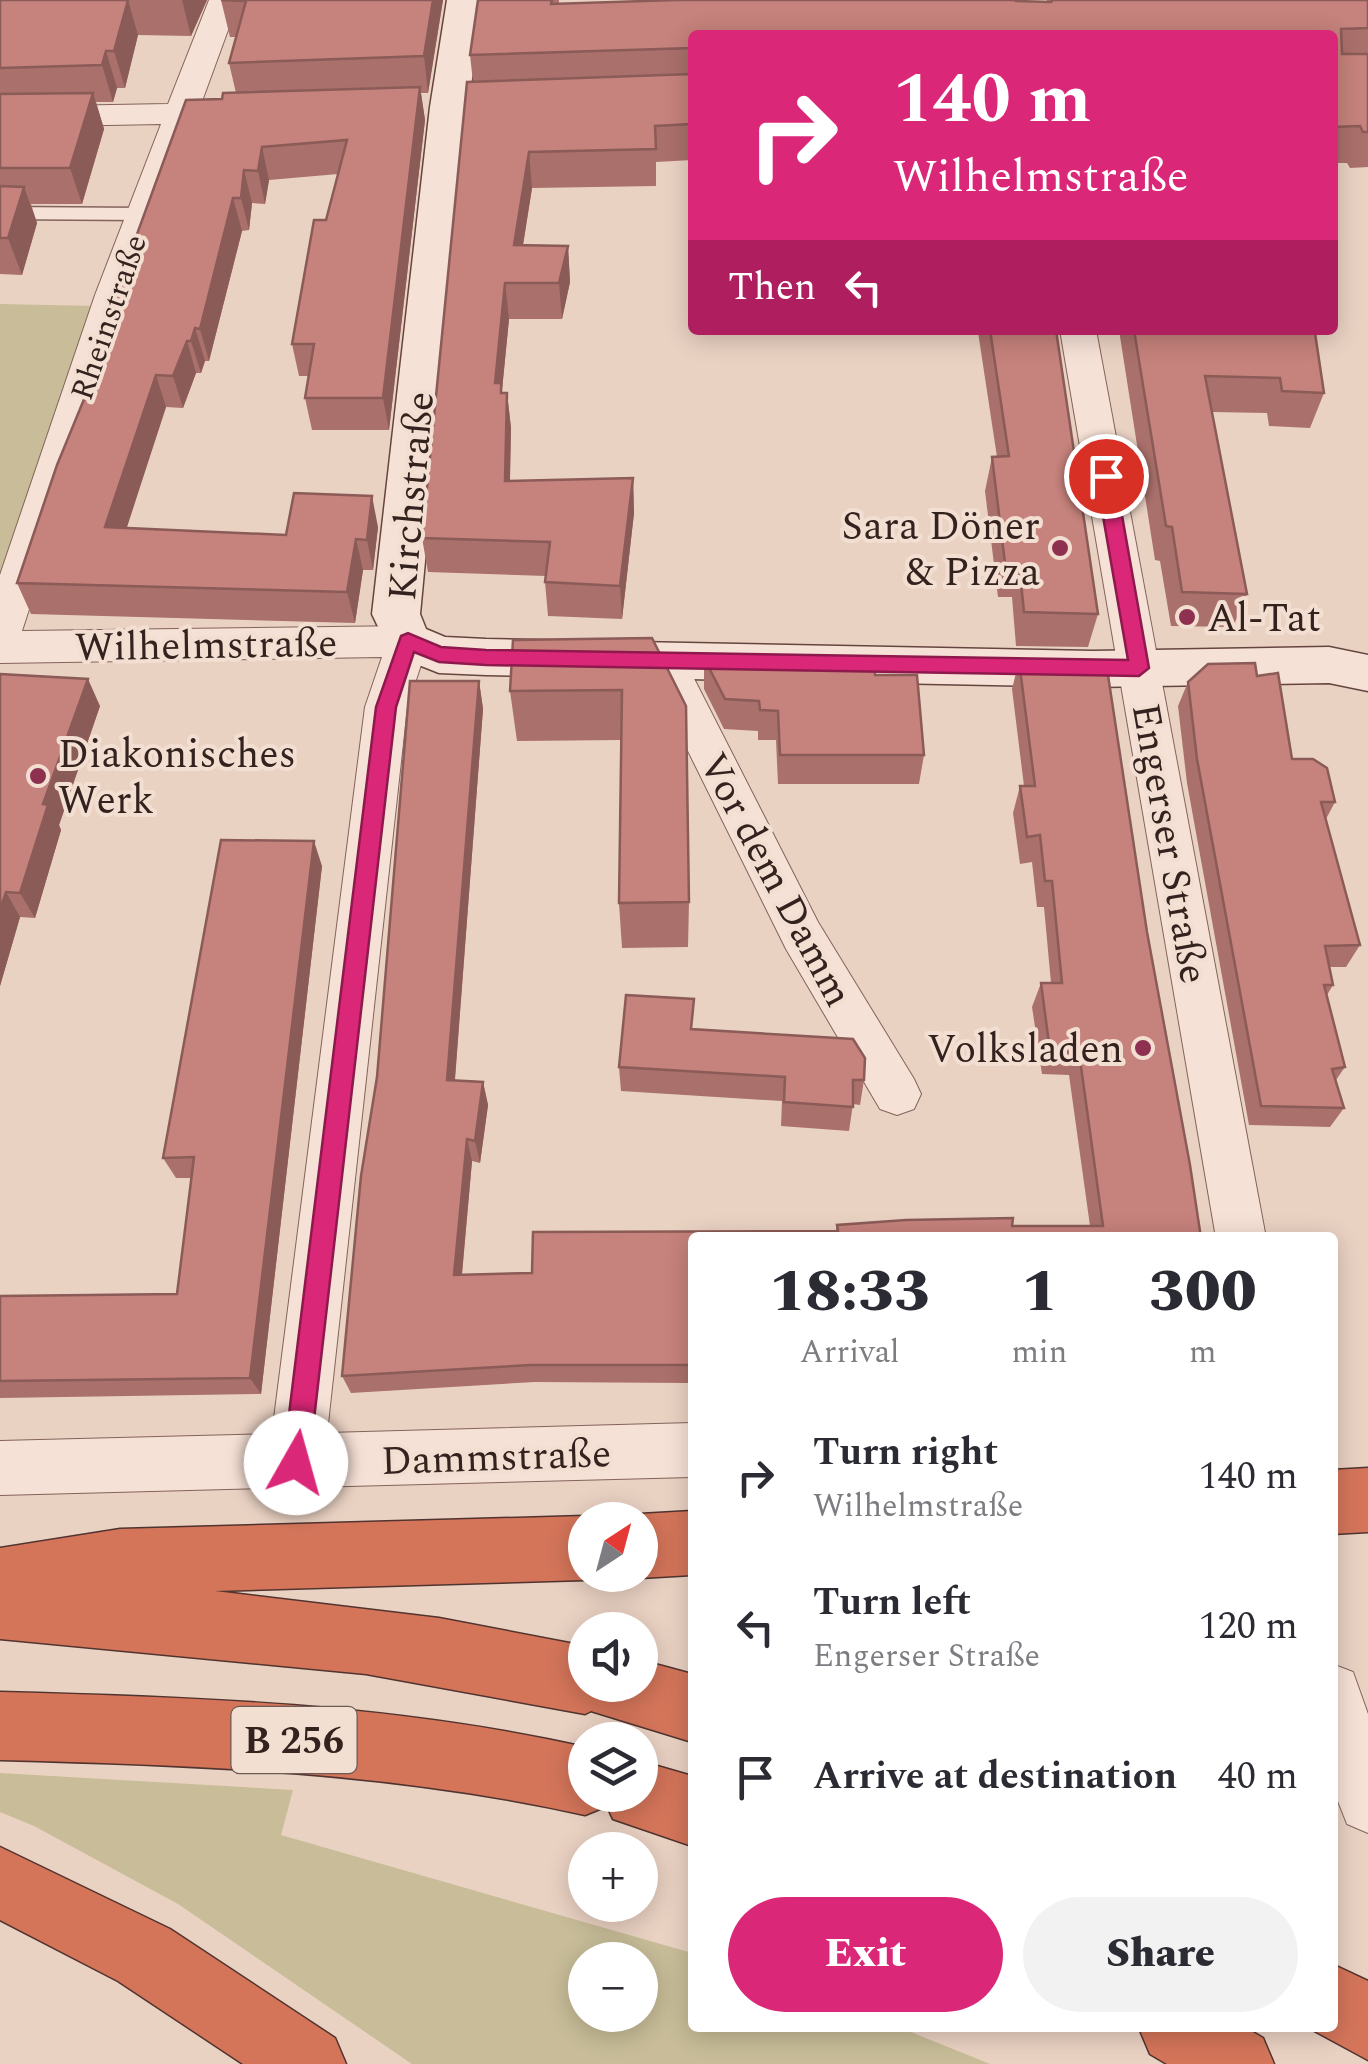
<!DOCTYPE html>
<meta charset="utf-8">
<style>
:root{--surface:#fff;--page:#f2f2f3;--text:#2b2b33;--muted:#7c7c81;--accent:#db2777}
body{margin:0;font-family:Spectral,serif;background:var(--page);color:var(--text);height:100vh;display:flex;flex-direction:column;font-size:38px;white-space:nowrap}
*{box-sizing:border-box;margin:0}
p{font-size:32px;color:var(--muted)}
.icon{flex:none;width:55px;height:55px;fill:none;stroke:currentColor;stroke-width:2;stroke-linecap:round;stroke-linejoin:round}
.map{position:relative;flex:1;overflow:hidden}
.details{position:absolute;left:688px;top:1232px;width:650px;height:800px;display:flex;flex-direction:column;background:var(--surface);border-radius:10px;box-shadow:0 5px 25px #0003}
.details>*{flex:none}
.top-card{position:absolute;left:688px;top:30px;width:650px;height:305px;border-radius:10px;box-shadow:0 5px 25px #0003;background:#db2777;color:#fff;overflow:hidden}
.needle{width:65px;rotate:36deg}
.buttons{position:absolute;left:568px;top:1502px;display:grid;gap:20px}
.buttons a{display:grid;place-items:center;width:90px;height:90px;border-radius:50%;background:var(--surface);box-shadow:0 5px 25px #0003;font-size:50px}
.pin{position:absolute;display:grid;place-items:center;width:85px;height:85px;color:#fff;margin:-42px;border:5px solid #fff;border-radius:50%;box-shadow:0 2px 10px #0007}
.me{position:absolute;width:110px;margin:-55px;rotate:7deg;stroke-linejoin:round;filter:drop-shadow(0 0 8px #0008)}
.turn{display:flex;align-items:center;gap:35px;height:210px;padding:0 40px;font-size:45px}
.turn .icon{width:130px;height:130px;stroke-width:2.5}
.turn b{display:block;font-size:70px;line-height:85px}
.then{display:flex;align-items:center;height:95px;padding:0 40px;background:#0003;gap:20px;font-size:38px}
.eta{display:flex;justify-content:space-evenly;align-items:center;height:170px;text-align:center}
.eta b{font-size:60px;font-weight:800;line-height:70px}
.primary-button{display:flex;gap:20px;margin-top:auto;padding:20px 40px}
.primary-button a{flex:1;height:115px;border-radius:60px;background:var(--accent);color:#fff;font-size:40px;font-weight:800;line-height:115px;text-align:center}
.primary-button a+a{background:var(--page);color:var(--text)}
ul{padding:0;list-style:none}
li{display:flex;align-items:center;gap:30px;height:150px;padding:0 40px}
li div{flex:1}
li b{display:block;font-size:38px}
li em{font-style:normal}
.map>svg:first-child{display:block}
</style>
<div class="map">
<svg width="1368" height="2064" viewBox="0 0 1368 2064">
<rect width="100%" height="100%" fill="#ead2c3"/>
<!-- green -->
<g fill="#c8bd98" fill-rule="evenodd">
<polygon points="0,304 97,306 0,574"/>
<path d="M0,1773L293,1790L281,1835L692,1953V2028H901L990,2064H412L178,1904L34,1826L0,1812ZM640,1960V2015H585V1960Z"/>
</g>
<g fill="none" stroke-linecap="round" stroke-linejoin="round">
<!-- lane casing -->
<g stroke="#83635b" stroke-width="3">
<polygon id="lane" points="0,207 144,208 153,214 144,220 0,219"/>
</g>
<!-- street casing -->
<g stroke="#83635b" stroke-width="2">
<g id="street">
<polygon points="209,0 239,0 201,104 258,106 262,113 258,120 194,124 131,295 22,631 408,626 423,630 429,641 407,707 327,1433 692,1423 692,1477 0,1495 0,1441 272,1434 365,707 382,657 0,663 0,575 95,295 161,124 0,127 0,107 168,104"/>
<polygon points="1060,330 1096,330 1266,1238 1216,1238"/>
<polygon points="664,644 679,649 818,922 914,1079 921,1094 914,1109 897,1115 880,1109 786,949 643,660 649,649"/>
<polygon points="1332,1664 1353,1672 1368,1714 1368,1833 1347,1824 1332,1786"/>
</g>
</g>
<!-- secondary casing -->
<g stroke="#65453f" stroke-width="3">
<polygon id="secondary" points="447,0 483,0 468,107 420,614 426,629 445,637 486,639 1093,651 1329,647 1368,655 1368,691 1329,683 1093,687 486,675 439,673 391,654 372,614 430,107"/>
</g>
<!-- highway casing -->
<g stroke="#51342f" stroke-width="3">
<g id="highway">
<polygon points="1368,1468 1368,1532 1332,1534 1332,1470"/>
<polygon points="692,1511 692,1575 640,1578 632,1575 640,1575 640,1520 625,1520 640,1514"/>
<polygon points="585,1516 595,1520 585,1520 585,1575 598,1575 585,1580 215,1591 439,1618 585,1646 585,1685 640,1685 640,1660 692,1674 692,1742 591,1711 585,1714 366,1674 0,1639 0,1548 120,1529"/>
<path d="M0,1692C197,1697 392,1704 585,1747V1795H640V1761L692,1776V1846L613,1819L607,1806L585,1815C392,1772 197,1765 0,1760Z"/>
<polygon points="0,1847 170,1929 335,2038 346,2064 243,2064 118,1981 0,1920"/>
<polygon points="1332,1964 1368,1981 1368,2060 1309,2028 1332,2028"/>
<polygon points="1139,2028 1246,2028 1263,2038 1274,2064 1167,2064 1150,2054"/>
</g>
</g>
<!-- lane -->
<use href="#lane" fill="#f6e1d6" fill-rule="evenodd"/>
<!-- street -->
<use href="#street" fill="#f6e1d6" fill-rule="evenodd"/>
<!-- secondary -->
<use href="#secondary" fill="#f6e1d6" fill-rule="evenodd"/>
<!-- highway -->
<use href="#highway" fill="#d4755a" fill-rule="evenodd"/>
</g>
<!-- wall -->
<g fill="#aa706b">
<polygon points="0,0 207,0 191,36 138,35 125,88 117,88 113,102 96,102 104,129 82,204 31,204 37,223 22,275 0,274"/>
<polygon points="221,0 443,0 428,93 421,93 425,120 389,430 312,430 305,398 308,376 299,376 292,344 338,174 269,180 265,204 252,203 249,230 242,231 209,361 205,361 201,373 196,373 183,408 166,407 126,528 286,535 378,527 373,570 363,570 355,623 31,614 17,583 105,348 101,336 222,99 236,93 229,63 236,37 230,37"/>
<polygon points="478,0 559,0 559,4 1046,2 1047,0 1368,0 1368,167 1350,168 1347,163 1332,163 1332,35 692,35 692,160 656,162 656,186 532,188 523,246 568,246 570,282 562,319 509,319 502,390 502,393 507,393 511,428 510,481 633,478 634,513 622,619 548,616 545,582 546,576 428,572 422,538 473,82 470,55"/>
<polygon points="967,330 1056,330 1098,614 1088,647 1016,646 1012,597 998,597 985,491 992,457 997,457 978,332 967,332"/>
<polygon points="1119,330 1248,330 1324,393 1310,428 1269,426 1267,413 1212,412 1247,594 1233,627 1171,626 1160,561 1155,560"/>
<polygon points="652,638 689,902 688,947 622,948 619,903 621,740 517,741 510,691"/>
<polygon points="704,658 875,675 924,755 919,784 778,784 776,740 758,740 758,731 724,729 704,689"/>
<polygon points="1019,661 1106,662 1147,932 1190,1165 1201,1238 692,1238 692,1383 535,1382 351,1393 342,1376 361,1176 377,1077 410,681 479,681 483,709 455,1080 483,1082 488,1105 480,1163 472,1161 462,1275 532,1273 533,1232 836,1231 837,1225 906,1220 1013,1218 1012,1226 1090,1226 1069,1075 1042,1074 1032,1007 1041,983 1051,983 1044,907 1037,907 1032,862 1020,864 1013,813 1020,786 1024,786 1012,689"/>
<polygon points="0,674 100,706 59,825 61,830 35,918 20,917 0,986"/>
<polygon points="1257,676 1292,759 1335,802 1326,819 1360,945 1346,967 1329,967 1333,985 1327,995 1345,1067 1336,1080 1344,1108 1330,1127 1249,1125 1187,783 1178,706 1188,682"/>
<polygon points="322,866 261,1394 0,1398 0,1296 177,1294 191,1178 176,1178 163,1158"/>
<polygon points="693,1029 864,1080 860,1105 853,1104 849,1131 781,1126 782,1101 621,1091 619,1067"/>
</g>
<!-- shaded-wall -->
<g fill="#8b5b57">
<polygon points="128,0 138,35 125,88 114,51"/>
<polygon points="182,0 207,0 191,36"/>
<polygon points="433,0 443,0 428,93 424,56"/>
<polygon points="106,51 117,88 113,102 102,65"/>
<polygon points="420,87 425,120 389,430 383,398"/>
<polygon points="93,93 104,129 82,204 70,168"/>
<polygon points="262,147 269,180 265,204 258,171"/>
<polygon points="529,152 532,188 517,281 514,245"/>
<polygon points="244,170 252,203 249,230 241,198"/>
<polygon points="24,187 37,223 22,275 8,238"/>
<polygon points="233,198 242,231 209,361 200,329"/>
<polygon points="568,246 570,282 562,319 559,283"/>
<polygon points="505,283 509,319 502,390 505,418 495,383"/>
<polygon points="195,328 205,361 201,373 191,341"/>
<polygon points="187,341 196,373 183,408 173,376"/>
<polygon points="156,375 166,407 117,558 105,527"/>
<polygon points="507,393 511,428 509,516 505,481"/>
<polygon points="633,478 634,513 622,619 620,586"/>
<polygon points="372,496 378,527 373,570 367,540"/>
<polygon points="356,539 363,570 355,623 347,592"/>
<polygon points="88,679 100,706 59,825 61,830 35,918 20,893 43,804"/>
<polygon points="479,681 483,709 453,1103 447,1080"/>
<polygon points="314,841 322,866 261,1394 250,1378"/>
<polygon points="6,892 20,917 0,986 0,910"/>
<polygon points="483,1082 488,1105 480,1163 475,1141"/>
<polygon points="467,1139 472,1161 460,1294 454,1275"/>
</g>
<!-- building -->
<g fill="#c6827c" stroke="#8b5b57" stroke-width="2.5">
<polygon points="0,0 128,0 114,51 106,51 102,65 0,68"/>
<polygon points="221,0 433,0 424,56 229,63 246,1"/>
<polygon points="478,0 552,0 551,4 676,0 1015,0 1016,1 1051,2 1053,0 1368,0 1368,28 1341,29 1342,54 1368,54 1368,132 1363,132 1360,126 1332,127 1332,35 692,35 692,48 470,55"/>
<polygon points="692,74 692,124 655,126 656,149 529,152 514,245 568,246 559,283 505,283 495,383 501,383 501,393 507,393 505,481 633,478 620,586 545,582 550,542 422,538 467,82"/>
<polygon points="420,87 383,398 305,398 314,344 292,344 314,220 326,220 347,140 262,147 258,171 244,170 241,198 233,198 200,329 195,328 191,341 187,341 173,376 156,375 105,527 286,535 294,493 372,496 367,540 356,539 347,592 17,583 57,465 110,336 101,336 106,319 186,100 222,99 223,93"/>
<polygon points="93,93 70,168 0,168 0,94"/>
<polygon points="0,186 24,187 8,238 0,238"/>
<polygon points="990,330 1056,330 1098,614 1024,612 1019,564 1005,563 992,457 1009,456"/>
<polygon points="1134,330 1248,330 1315,333 1324,393 1282,391 1280,378 1205,376 1247,594 1182,592 1172,527 1166,526"/>
<polygon points="652,638 686,706 689,902 619,903 622,690 510,691 513,640"/>
<polygon points="874,657 875,675 917,675 924,755 780,755 778,711 760,710 759,701 725,699 704,658"/>
<polygon points="1019,661 1106,662 1147,932 1190,1165 1201,1238 692,1238 692,1365 531,1365 342,1376 361,1176 377,1077 410,681 479,681 447,1080 483,1082 475,1141 467,1139 454,1275 532,1273 533,1232 838,1231 837,1225 906,1220 1013,1218 1012,1226 1103,1226 1079,1052 1050,1051 1041,983 1062,983 1052,881 1045,881 1040,835 1027,837 1020,786 1035,786"/>
<polygon points="1255,663 1257,676 1278,673 1292,759 1313,759 1327,768 1335,802 1321,802 1360,945 1325,946 1333,985 1324,985 1345,1067 1332,1069 1344,1108 1261,1106 1197,759 1188,682 1208,664"/>
<polygon points="0,674 88,679 43,804 48,805 20,893 6,892 0,910"/>
<polygon points="221,840 314,841 250,1378 0,1381 0,1296 177,1294 194,1157 163,1158"/>
<polygon points="626,995 694,999 691,1029 853,1039 865,1058 864,1080 853,1080 853,1107 784,1102 785,1077 619,1067"/>
</g>
<!-- route -->
<polygon fill="#db2777" stroke="#8e194d" stroke-width="2.5" points="1106,470 1115,476 1149,668 1139,676 486,665 439,662 414,652 396,707 309,1463 305,1472 296,1476 287,1472 283,1463 376,707 401,636 408,633 441,647 486,650 1128,660 1096,476"/>
<!-- markers -->
<g fill="#8e3050" stroke="#f3ded2" stroke-width="4">
<circle cx="1060" cy="548" r="10"/>
<circle cx="1187" cy="617" r="10"/>
<circle cx="38" cy="776" r="10"/>
<circle cx="1143" cy="1048" r="10"/>
</g>
<g text-anchor="middle" stroke-width="8" stroke-linejoin="round" paint-order="stroke">
<!-- far-street labels -->
<g font-size="32" fill="#34221e" stroke="#f3ded2">
<text transform="translate(108 317) rotate(-71)" y="11">Rheinstraße</text>
</g>
<!-- shield labels -->
<rect fill="#f3ded2" stroke="#6d5a54" stroke-width="2.5" x="231.5" y="1707" width="125" height="66" rx="8"/>
<g font-size="38" font-weight="bold" fill="#34221e">
<text x="294" y="1753">B 256</text>
</g>
<!-- street labels -->
<g font-size="40" fill="#34221e" stroke="#f3ded2">
<text transform="translate(410 496) rotate(-85)" y="14">Kirchstraße</text>
<text transform="translate(206 644) rotate(-1)" y="14">Wilhelmstraße</text>
<text transform="translate(1171 843) rotate(80)" y="14">Engerser Straße</text>
<text transform="translate(777 879) rotate(62)" y="14">Vor dem Damm</text>
<text transform="translate(496 1456) rotate(-2)" y="14">Dammstraße</text>
</g>
<!-- poi labels -->
<g font-size="40" fill="#34221e" stroke="#f3ded2" text-anchor="end">
<text x="1040" y="539">Sara Döner<tspan x="1040" dy="46">&amp; Pizza</tspan></text>
<text x="1207" y="631" text-anchor="start">Al-Tat</text>
<text x="58" y="767" text-anchor="start">Diakonisches<tspan x="58" dy="46">Werk</tspan></text>
<text x="1123" y="1062">Volksladen</text>
</g>
</g>
</svg>
<div class="buttons">
<a><svg class="needle" viewBox="-14 -14 28 28"><path d="M0-13l5 13h-10z" fill="#e53935"/><path d="M0 13l5-13h-10z" fill="#7c7c81"/></svg></a>
<a><svg class="icon" aria-label="sound" viewBox="0 0 24 24"><path d="M4 9h4l5-4v14l-5-4H4zM17 9q2 3 0 6"/></svg></a>
<a><svg class="icon" aria-label="layers" viewBox="0 0 24 24"><path d="M12 4l9 5-9 5-9-5zM3 14l9 5 9-5"/></svg></a>
<a>+</a>
<a>−</a>
</div>
<div class="pin" style="left:1106px;top:476px;background:#d93025"><svg class="icon" aria-label="arrive" viewBox="0 0 24 24"><path d="M6 21V4h12l-3 4 3 4H6"/></svg></div>
<svg class="me" style="left:296px;top:1463px" viewBox="-20 -20 40 40"><circle r="19" fill="#fff"/><path d="M0-13L10 11 0 6-10 11z" fill="#db2777"/></svg>
<div class="top-card">
<div class="turn"><svg class="icon" aria-label="right" viewBox="0 0 24 24"><path d="M7 20v-9h11M14 6l5 5-5 5"/></svg><div><b>140 m</b>Wilhelmstraße</div></div>
<div class="then">Then<svg class="icon" aria-label="left" viewBox="0 0 24 24"><path d="M17 20v-9H6M10 6l-5 5 5 5"/></svg></div>
</div>
<section class="details">
<div class="eta">
<div><b>18:33</b><p>Arrival</p></div>
<div><b>1</b><p>min</p></div>
<div><b>300</b><p>m</p></div>
</div>
<ul>
<li><svg class="icon" aria-label="right" viewBox="0 0 24 24"><path d="M7 20v-9h11M14 6l5 5-5 5"/></svg><div><b>Turn right</b><p>Wilhelmstraße</p></div><em>140 m</em></li>
<li><svg class="icon" aria-label="left" viewBox="0 0 24 24"><path d="M17 20v-9H6M10 6l-5 5 5 5"/></svg><div><b>Turn left</b><p>Engerser Straße</p></div><em>120 m</em></li>
<li><svg class="icon" aria-label="arrive" viewBox="0 0 24 24"><path d="M6 21V4h12l-3 4 3 4H6"/></svg><div><b>Arrive at destination</b></div><em>40 m</em></li>
</ul>
<div class="primary-button"><a>Exit</a><a>Share</a></div>
</section>
</div>
